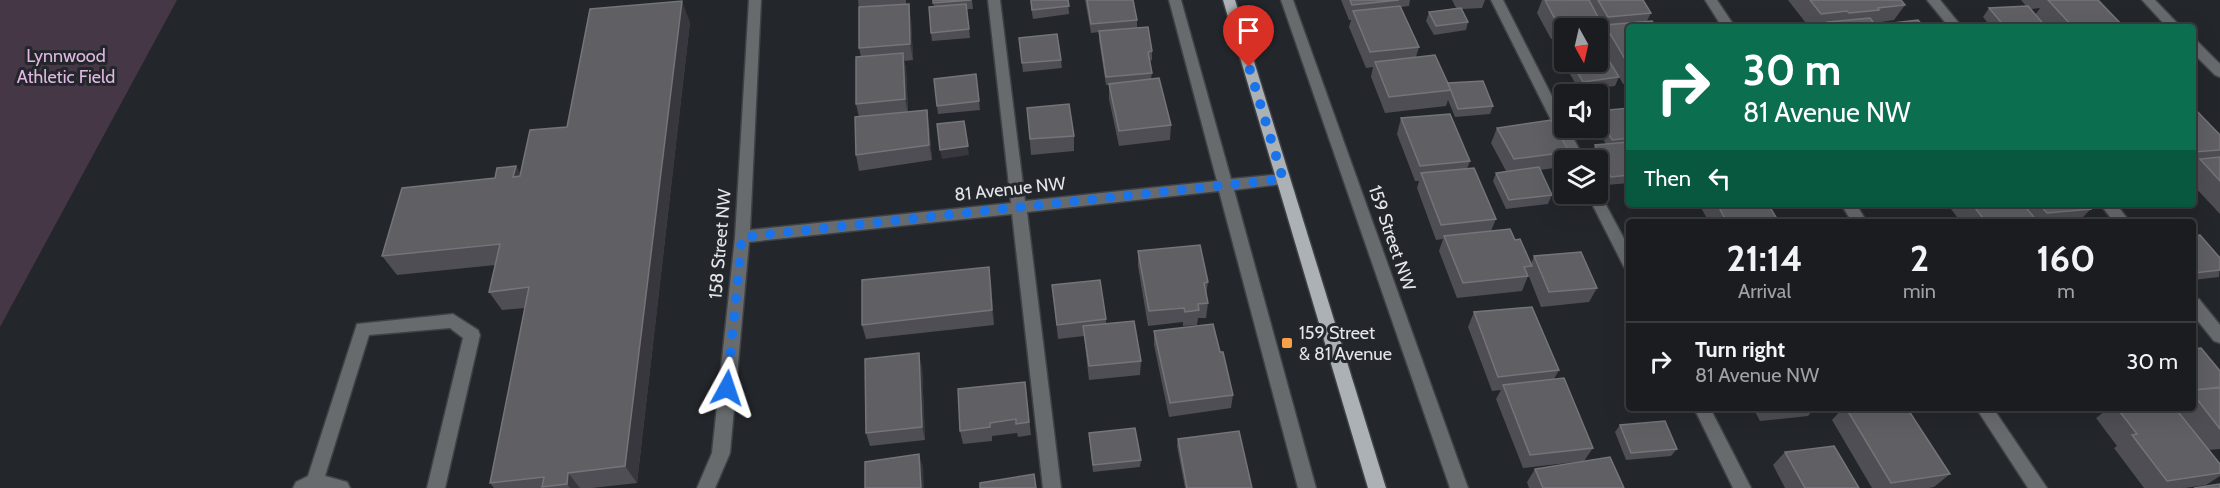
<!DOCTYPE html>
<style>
:root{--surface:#1a1c20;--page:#27292d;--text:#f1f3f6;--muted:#9fa1a5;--line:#383a3e}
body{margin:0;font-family:Cabin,sans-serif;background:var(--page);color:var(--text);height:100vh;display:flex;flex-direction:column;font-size:22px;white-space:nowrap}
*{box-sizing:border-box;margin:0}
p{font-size:20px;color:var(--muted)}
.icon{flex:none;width:33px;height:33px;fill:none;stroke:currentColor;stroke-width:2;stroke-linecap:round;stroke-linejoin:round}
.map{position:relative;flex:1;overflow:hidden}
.drawer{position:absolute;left:1626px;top:219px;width:570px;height:192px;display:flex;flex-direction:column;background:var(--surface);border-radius:6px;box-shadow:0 6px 24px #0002,0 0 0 2px var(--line)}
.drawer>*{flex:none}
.hud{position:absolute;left:1626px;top:24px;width:570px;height:183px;border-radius:6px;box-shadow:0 6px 24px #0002,0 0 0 2px var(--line);background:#0b6e4f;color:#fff;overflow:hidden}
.needle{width:39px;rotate:172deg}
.fabs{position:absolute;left:1554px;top:18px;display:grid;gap:12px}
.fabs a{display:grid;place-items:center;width:54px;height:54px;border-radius:6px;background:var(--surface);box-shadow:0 6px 24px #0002,0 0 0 2px var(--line);font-size:30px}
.pin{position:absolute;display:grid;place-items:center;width:51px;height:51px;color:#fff;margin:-62px -26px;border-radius:50% 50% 50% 0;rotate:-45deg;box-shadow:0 0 6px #0007}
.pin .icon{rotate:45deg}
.me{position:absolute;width:66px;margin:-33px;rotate:5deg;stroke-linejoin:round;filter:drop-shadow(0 0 4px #0008)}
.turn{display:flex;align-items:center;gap:21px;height:126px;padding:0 18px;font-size:27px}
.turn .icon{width:78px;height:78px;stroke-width:2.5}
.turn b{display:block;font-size:42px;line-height:51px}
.then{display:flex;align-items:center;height:57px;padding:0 18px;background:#0003;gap:12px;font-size:22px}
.eta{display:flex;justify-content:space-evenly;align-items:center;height:102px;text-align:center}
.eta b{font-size:36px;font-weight:700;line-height:42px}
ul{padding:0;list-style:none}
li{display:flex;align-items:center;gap:18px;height:78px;padding:0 18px;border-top:2px solid var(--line)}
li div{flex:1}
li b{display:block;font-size:22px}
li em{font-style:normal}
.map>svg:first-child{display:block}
</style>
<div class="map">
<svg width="2220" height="488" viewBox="0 0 2220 488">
<rect width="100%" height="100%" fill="#23262b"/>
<!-- green -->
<polygon fill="#463746" points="0,0 177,0 0,327"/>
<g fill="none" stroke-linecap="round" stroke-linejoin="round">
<!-- minor casing -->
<g stroke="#3e4145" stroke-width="3">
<g id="minor">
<polygon points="749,0 761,0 750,230 1011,203 988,0 1000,0 1025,201 1217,181 1169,0 1181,0 1231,179 1283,174 1290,179 1283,184 1234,190 1316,488 1298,488 1219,191 1027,212 1061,488 1043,488 1012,214 749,242 730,453 715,488 697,488 712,453 735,237"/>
<polygon points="1281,0 1293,0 1468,488 1450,488"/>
<polygon points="1491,0 1503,0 1564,120 1564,128 1568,128 1585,160 1571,160"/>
<polygon points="1705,0 1717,0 1735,27 1722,27"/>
<polygon points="1927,0 1940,0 1962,27 1949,27"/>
<polygon points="2142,0 2155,0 2181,27 2167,27"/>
<polygon points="2193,41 2198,42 2220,64 2220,77 2215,75 2193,53"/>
<polygon points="1598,190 1629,248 1629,269 1624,267 1587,194 1598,194"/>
<polygon points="1841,204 1856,204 1867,222 1852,222"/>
<polygon points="2100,204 2116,204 2130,222 2114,222"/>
<polygon points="2193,298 2199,299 2220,325 2220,343 2214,341 2193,315"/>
<polygon points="453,314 478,330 480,335 445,488 427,488 463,338 450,328 369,335 325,476 347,482 350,488 293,488 296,482 308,476 357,324"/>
<polygon points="1694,408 1710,408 1751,488 1733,488"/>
<polygon points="1976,408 1993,408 2047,488 2028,488"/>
</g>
</g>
<!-- major casing -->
<g stroke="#3e4145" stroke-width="3">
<polygon id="major" points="1223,0 1235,0 1386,488 1368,488"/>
</g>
<!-- minor -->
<use href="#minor" fill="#686b6d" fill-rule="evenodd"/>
<!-- major -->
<use href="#major" fill="#abb1b4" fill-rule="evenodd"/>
</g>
<!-- wall -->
<g fill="#4f4e54" fill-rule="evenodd">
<polygon points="858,0 906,0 906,4 911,19 913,60 904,61 906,69 908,112 929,126 932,160 859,171 856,155 859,117 856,104 861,57 859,48 859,9"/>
<polygon points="933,0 972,0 973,9 967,9 970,38 932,41 931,33 934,7"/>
<polygon points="1030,0 1068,0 1069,14 1033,19"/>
<polygon points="1085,0 1133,0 1137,20 1137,28 1152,51 1152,60 1149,61 1152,73 1151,79 1171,125 1170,140 1119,146 1109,99 1109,85 1106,85 1099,40 1099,32 1091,33"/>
<polygon points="1341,0 1410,0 1409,6 1401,7 1419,47 1416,57 1448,83 1493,106 1490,114 1455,117 1448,100 1446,106 1385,113 1371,77 1373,67 1366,68 1349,27 1351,20 1349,20"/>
<polygon points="1452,0 1485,0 1482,8 1462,9 1468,22 1466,30 1434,35 1426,21 1429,12 1456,8"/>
<polygon points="1542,0 1643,0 1651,13 1647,21 1629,27 1629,84 1623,84 1599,41 1602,33 1601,33 1597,25 1596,28 1564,28 1564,38 1551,39 1537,13"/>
<polygon points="1788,0 1901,0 1905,5 1894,20 1874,23 1877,27 1809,27"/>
<path d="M2021,0H2098L2124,27H1991L1983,17L1989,8L2026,6ZM2040,8L2035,15L2031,9Z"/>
<polygon points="690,22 637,483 592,488 494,488 490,483 525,308 502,310 489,292 495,265 397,275 382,256 495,178 516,166 521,175 567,127"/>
<polygon points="1019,38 1061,60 1062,68 1023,72"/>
<polygon points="1568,62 1598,62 1619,77 1615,86 1579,90 1566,67"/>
<polygon points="976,74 980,110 938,114 937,106"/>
<polygon points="2193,107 2220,135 2220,214 2193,185"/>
<polygon points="1027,108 1074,136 1074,151 1031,155"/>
<polygon points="1629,108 1629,183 1607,185 1598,166 1598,160 1594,160 1591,154 1595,145 1606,144 1596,128 1598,128 1598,111"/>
<polygon points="1401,118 1470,161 1467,169 1496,219 1491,231 1515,240 1531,264 1534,256 1597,288 1589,302 1541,307 1528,274 1528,276 1522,291 1457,298 1439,251 1443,239 1436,240 1417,188 1419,181 1415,181 1397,134"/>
<polygon points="1497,128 1569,152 1562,167 1540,170 1552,195 1548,204 1506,209 1493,181 1496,173 1506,171 1491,143"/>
<polygon points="1701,204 1768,204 1779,222 1709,222 1700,206"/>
<polygon points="1947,204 2088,204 2091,209 2078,222 1961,222"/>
<polygon points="2138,204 2186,204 2142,209"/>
<polygon points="2193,236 2220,258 2219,277 2193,280"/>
<polygon points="1138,251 1208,282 1206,296 1208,303 1206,318 1198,318 1197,325 1183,326 1183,322 1148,326 1138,266"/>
<polygon points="991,282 994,325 866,339 862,325"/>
<polygon points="1052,285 1106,319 1106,324 1141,361 1140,375 1089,380 1084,336 1058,339"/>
<polygon points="1474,312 1559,370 1554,379 1593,448 1584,461 1523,468 1496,399 1501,390 1492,391 1468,327"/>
<polygon points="1154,331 1220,352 1233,395 1231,408 1169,417 1154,345"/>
<polygon points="2193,349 2220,371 2220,449 2208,450 2220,464 2220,476 2206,485 2185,488 2144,488 2114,448 2117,446 2096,418 2109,408 2193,408"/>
<polygon points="922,367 925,440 870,446 866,433"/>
<polygon points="1025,382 1031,435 1018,437 1017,433 992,436 992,441 963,444 960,431"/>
<polygon points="1753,408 1815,408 1808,416 1760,421"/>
<polygon points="1816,408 1907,408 1950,474 1934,487 1929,488 1872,488 1832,420 1843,408 1818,411"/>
<polygon points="1620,425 1677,449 1671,456 1626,460 1615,432"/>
<polygon points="1089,433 1141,460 1140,467 1093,472"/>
<polygon points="1178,439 1252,488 1185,488 1177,446"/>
<polygon points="1785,452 1859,488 1785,488 1773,465"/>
<polygon points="1535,469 1624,488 1529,488 1527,482"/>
</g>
<!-- shaded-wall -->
<g fill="#37373d">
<polygon points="682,1 690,22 637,483 625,466"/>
<polygon points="909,4 911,19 913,60 910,44"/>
<polygon points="903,53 906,69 908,114 905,99"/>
<polygon points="927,110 929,126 932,160 929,145"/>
<polygon points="968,146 969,155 942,159 940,150"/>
<polygon points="516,166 527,186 513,177"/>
<polygon points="989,267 991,282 994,325 992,310"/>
<polygon points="919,353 922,367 925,440 922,427"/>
<polygon points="919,454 923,467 924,488 921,488"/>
<polygon points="568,473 580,488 570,488 567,484"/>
</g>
<!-- building -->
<g fill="#5f5f64" stroke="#747479" stroke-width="1.5">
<polygon points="933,0 971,0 933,3"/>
<polygon points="1031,0 1068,0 1069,6 1032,10"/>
<polygon points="1087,0 1133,0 1137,20 1091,24"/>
<polygon points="1350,0 1399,0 1352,5"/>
<polygon points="1545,0 1589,0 1599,19 1557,23"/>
<polygon points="1598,0 1643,0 1651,13 1608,17"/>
<polygon points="1810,0 1901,0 1905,5 1878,8 1879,10 1849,13 1847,11 1821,14"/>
<polygon points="2048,0 2098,0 2124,27 2073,27"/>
<polygon points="682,1 625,466 568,473 567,484 542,487 544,477 490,483 529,287 489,292 500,244 382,256 402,188 495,178 497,168 516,166 513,177 520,176 530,130 567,127 590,9"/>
<polygon points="909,4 910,44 859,48 859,7"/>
<polygon points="966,4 969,29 931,33 929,7"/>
<polygon points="1400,6 1419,47 1370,52 1353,11"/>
<polygon points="2028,6 2046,27 2005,27 1989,8"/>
<polygon points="1461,8 1468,22 1436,26 1429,12"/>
<polygon points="1870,18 1877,27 1831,27 1827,22"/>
<polygon points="1918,20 1924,27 1886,27 1883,24"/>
<polygon points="1652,21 1656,27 1629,27 1629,66 1605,25"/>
<polygon points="1148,27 1152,51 1148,52 1152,73 1106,77 1099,31"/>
<polygon points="1057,34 1061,60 1022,63 1019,38"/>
<polygon points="903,53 905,99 856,104 856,57"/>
<polygon points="1605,54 1619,77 1583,82 1571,62 1598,62 1598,55"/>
<polygon points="1435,55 1451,90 1389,97 1375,62"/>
<polygon points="976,74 979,101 937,106 934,79"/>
<polygon points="1159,78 1171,125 1119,131 1109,84"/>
<polygon points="1483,81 1493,106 1458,109 1448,83"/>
<polygon points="1069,104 1074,136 1030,139 1027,108"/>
<polygon points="2193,107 2220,135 2220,150 2193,152"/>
<polygon points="1629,108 1629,138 1612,140 1598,114 1598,111"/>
<polygon points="927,110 929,145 856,155 855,117"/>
<polygon points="1450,114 1470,161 1420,166 1401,118"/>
<polygon points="1551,120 1569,152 1514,159 1497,128"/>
<polygon points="964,121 968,146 940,150 937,124"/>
<polygon points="1629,142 1629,175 1611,177 1595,145"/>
<polygon points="2220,157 2220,181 2200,159"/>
<polygon points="1539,167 1552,195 1509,200 1496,173"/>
<polygon points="1474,168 1496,219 1441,225 1421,173"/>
<polygon points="1717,204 1768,204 1779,222 1727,222"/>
<polygon points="1972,204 2023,204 2038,222 1986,222"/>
<polygon points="2039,204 2088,204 2091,209 2047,213"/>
<polygon points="1691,219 1692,222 1666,222"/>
<polygon points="1510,229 1515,240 1520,239 1532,266 1524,267 1528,276 1463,283 1444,236"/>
<polygon points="2200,235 2220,258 2220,270 2194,273 2193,272 2193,236"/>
<polygon points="1200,245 1208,282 1204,283 1208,303 1198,304 1199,310 1185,312 1184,308 1149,311 1138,251"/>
<polygon points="1581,252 1597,288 1549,292 1534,256"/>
<polygon points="989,267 992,310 862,325 862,280"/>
<polygon points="1100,280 1106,319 1057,325 1052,285"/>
<polygon points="1532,307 1559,370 1498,377 1474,312"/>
<polygon points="1134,321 1141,361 1089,366 1083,326"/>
<polygon points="1213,324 1220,352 1223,352 1233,395 1170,403 1154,331"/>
<polygon points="2201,348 2220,371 2220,387 2193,390 2193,349"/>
<polygon points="919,353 922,427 866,433 865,359"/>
<polygon points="1564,378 1593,448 1530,455 1503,385"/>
<polygon points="1025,382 1029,422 1016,424 1016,419 990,423 990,427 960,431 958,389"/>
<polygon points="2220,388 2220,429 2193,394 2193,390"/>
<polygon points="1846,408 1907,408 1950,474 1891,483"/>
<polygon points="2117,408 2175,408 2220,464 2220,473 2167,481 2132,435 2137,434"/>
<polygon points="1665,421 1677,449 1631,453 1620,425"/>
<polygon points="1135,428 1141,460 1093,465 1089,433"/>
<polygon points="1239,431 1252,488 1187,488 1178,439"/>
<polygon points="1834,446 1859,488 1805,488 1785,452"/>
<polygon points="919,454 921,488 865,488 865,462"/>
<polygon points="1610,457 1624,488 1543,488 1535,469"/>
<polygon points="1034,474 1036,488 980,488 980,483"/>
<polygon points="2220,484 2220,488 2194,488"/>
</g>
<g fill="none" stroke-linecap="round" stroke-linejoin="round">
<!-- route -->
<polyline stroke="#1a73e8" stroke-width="10" stroke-dasharray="0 18" points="727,388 742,237 1283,179 1249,67"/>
</g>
<!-- markers -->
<rect fill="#f8a14a" stroke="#23262b" stroke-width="2" x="1281" y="337" width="12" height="12" rx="3"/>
<g text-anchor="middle" stroke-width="6" stroke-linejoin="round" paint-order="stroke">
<!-- park labels -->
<g font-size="18" fill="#e2b7e3" stroke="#23262b">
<text x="66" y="62">Lynnwood<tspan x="66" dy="21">Athletic Field</tspan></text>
</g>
<!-- street labels -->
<g font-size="18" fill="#e3e5e8" stroke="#23262b">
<text transform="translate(1010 189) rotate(-6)" y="6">81 Avenue NW</text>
<text transform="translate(1392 238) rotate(71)" y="6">159 Street NW</text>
<text transform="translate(720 244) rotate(-85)" y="6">158 Street NW</text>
</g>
<!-- poi labels -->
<g font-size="18" fill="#e3e5e8" stroke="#23262b" text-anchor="start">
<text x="1299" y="339">159 Street<tspan x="1299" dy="21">&amp; 81 Avenue</tspan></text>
</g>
</g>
</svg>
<div class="fabs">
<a><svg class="needle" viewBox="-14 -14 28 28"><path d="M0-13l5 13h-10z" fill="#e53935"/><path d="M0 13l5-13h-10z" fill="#9fa1a5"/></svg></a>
<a><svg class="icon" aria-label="sound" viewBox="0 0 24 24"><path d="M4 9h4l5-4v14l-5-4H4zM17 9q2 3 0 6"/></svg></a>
<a><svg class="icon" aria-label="layers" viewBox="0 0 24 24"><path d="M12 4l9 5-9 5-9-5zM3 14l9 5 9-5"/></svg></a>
</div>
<div class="pin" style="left:1249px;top:67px;background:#d93025"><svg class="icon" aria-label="arrive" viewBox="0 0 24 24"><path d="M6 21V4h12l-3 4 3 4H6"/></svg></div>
<svg class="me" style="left:727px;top:388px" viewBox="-20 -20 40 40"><path d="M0-17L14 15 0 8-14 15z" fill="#1a73e8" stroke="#fff" stroke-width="4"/></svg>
<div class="hud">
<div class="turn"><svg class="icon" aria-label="right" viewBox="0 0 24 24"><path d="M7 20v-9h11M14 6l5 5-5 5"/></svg><div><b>30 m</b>81 Avenue NW</div></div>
<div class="then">Then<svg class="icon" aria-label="left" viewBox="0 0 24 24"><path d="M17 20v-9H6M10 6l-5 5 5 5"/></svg></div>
</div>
<section class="drawer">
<div class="eta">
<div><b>21:14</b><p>Arrival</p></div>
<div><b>2</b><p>min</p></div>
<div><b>160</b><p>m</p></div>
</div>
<ul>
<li><svg class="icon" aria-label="right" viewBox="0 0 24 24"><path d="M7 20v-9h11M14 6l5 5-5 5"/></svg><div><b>Turn right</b><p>81 Avenue NW</p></div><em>30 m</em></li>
</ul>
</section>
</div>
